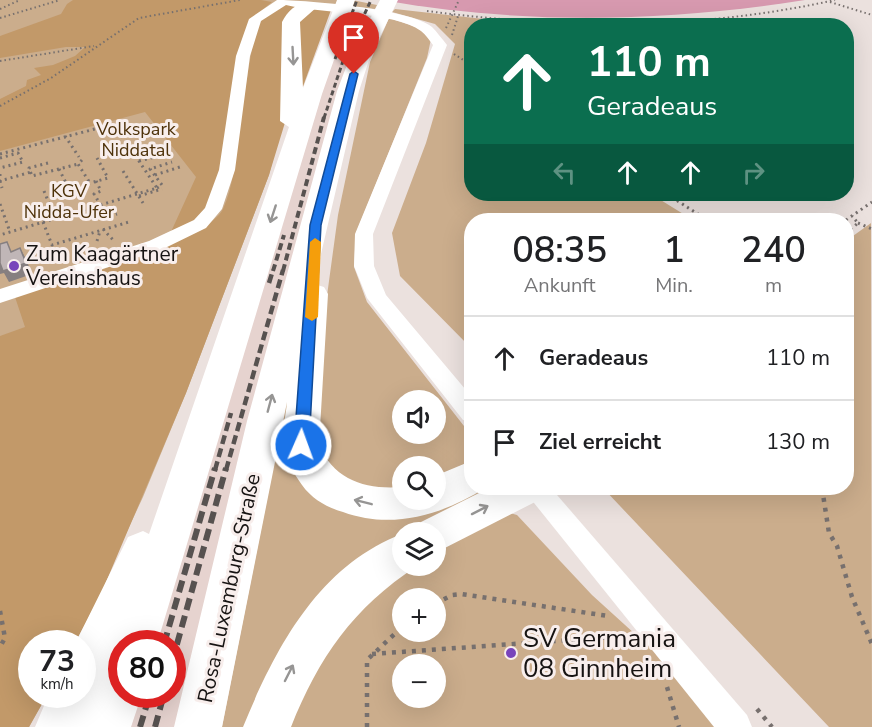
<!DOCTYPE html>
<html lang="de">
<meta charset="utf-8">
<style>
:root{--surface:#fff;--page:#f2f2f2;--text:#202124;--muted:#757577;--line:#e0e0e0}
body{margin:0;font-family:"Nunito Sans",sans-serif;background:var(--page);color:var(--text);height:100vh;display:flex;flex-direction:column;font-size:22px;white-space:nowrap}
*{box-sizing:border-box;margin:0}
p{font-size:20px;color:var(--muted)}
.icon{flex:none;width:33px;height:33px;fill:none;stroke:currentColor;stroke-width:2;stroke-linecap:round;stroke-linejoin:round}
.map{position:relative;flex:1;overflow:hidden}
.panel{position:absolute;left:464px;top:213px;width:390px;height:282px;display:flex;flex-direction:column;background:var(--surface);border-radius:24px;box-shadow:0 6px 24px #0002}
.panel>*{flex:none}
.banner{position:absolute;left:464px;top:18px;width:390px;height:183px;border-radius:24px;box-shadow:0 6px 24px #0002;background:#0b6e4f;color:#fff;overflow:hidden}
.controls{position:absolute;left:392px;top:390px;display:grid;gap:12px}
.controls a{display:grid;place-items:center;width:54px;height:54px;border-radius:50%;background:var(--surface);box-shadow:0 6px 24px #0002;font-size:30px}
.speed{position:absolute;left:18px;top:630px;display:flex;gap:12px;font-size:30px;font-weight:700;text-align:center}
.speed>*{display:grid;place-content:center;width:78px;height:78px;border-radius:50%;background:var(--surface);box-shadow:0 6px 24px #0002;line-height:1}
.speed small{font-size:15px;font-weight:400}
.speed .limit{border:9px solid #d22;background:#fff;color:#111}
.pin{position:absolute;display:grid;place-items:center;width:51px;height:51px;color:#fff;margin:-62px -26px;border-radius:50% 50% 50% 0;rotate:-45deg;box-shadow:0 0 6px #0007}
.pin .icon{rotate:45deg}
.me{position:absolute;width:66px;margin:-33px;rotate:2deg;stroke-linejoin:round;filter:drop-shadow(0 0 4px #0008)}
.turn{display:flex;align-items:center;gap:21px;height:126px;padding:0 24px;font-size:27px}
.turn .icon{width:78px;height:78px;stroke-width:2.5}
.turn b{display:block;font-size:42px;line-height:51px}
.lanes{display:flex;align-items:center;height:57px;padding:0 24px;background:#0003;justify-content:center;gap:30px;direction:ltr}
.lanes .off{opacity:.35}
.eta{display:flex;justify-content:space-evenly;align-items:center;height:102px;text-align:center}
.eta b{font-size:36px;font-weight:600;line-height:42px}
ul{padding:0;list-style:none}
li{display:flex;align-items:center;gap:18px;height:84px;padding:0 24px;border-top:2px solid var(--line)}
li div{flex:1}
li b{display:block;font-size:22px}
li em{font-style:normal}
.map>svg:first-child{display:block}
</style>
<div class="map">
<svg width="872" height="727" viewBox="0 0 872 727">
<rect width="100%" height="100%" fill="#ebe1de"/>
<!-- built -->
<polygon fill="#e6d3cf" points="344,21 368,24 179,727 129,727 139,695 172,694 172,644 154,643"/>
<!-- green -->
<g fill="#cbad8c" fill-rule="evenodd">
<polygon points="0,0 352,0 377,5 375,9 312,3 269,175 186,393 143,497 75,643 32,644 32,694 47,695 29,727 0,727"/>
<polygon points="395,9 520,23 655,25 471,26 471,194 651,194 693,220 471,220 471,348 400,276 392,233 426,143 455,44 435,24 392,12"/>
<path d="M389,18L419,28L431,39L427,58L356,233L354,267L367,302L471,435V459L454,475L435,484V466H402V496H376L319,461L317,369L338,215L370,62ZM402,400H435V434H402Z"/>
<polygon points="871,223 872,727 829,727 603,488 846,488 846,241"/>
<polygon points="296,352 294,446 406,513 472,488 489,488 488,494 420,532 402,532 402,542 257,727 222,727"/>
<path d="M503,511L517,515L592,595L668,664L721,727H280L295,683L402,566H435V545ZM402,598H435V632H402ZM402,664H435V698H402Z"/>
</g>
<!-- forest -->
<g fill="#c29969">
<path d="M73,0H261L272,2L251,19C242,67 232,174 204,211C195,222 182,228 170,234L196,177L145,112L0,151V99L26,86L27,80L41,75L34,68L53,65L75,56L85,47H66L0,58V36L61,14L67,4Z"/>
<path d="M287,4L296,5L287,116L269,175L186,393L101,594L75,643L32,644V694L47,695L29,727H0V336L25,327L15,297C54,284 208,242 223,209C233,188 235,161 238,138C244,98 249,59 258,20Z"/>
<polygon points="313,9 331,10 301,92 296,40 301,12"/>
</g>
<!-- water -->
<path fill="#d799af" d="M382,0H805C665,22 522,25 382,0Z"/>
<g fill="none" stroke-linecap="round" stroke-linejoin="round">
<!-- path-far2 -->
<g stroke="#77706e" stroke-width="2" stroke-dasharray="1.5 3" stroke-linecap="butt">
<polyline points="830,2 872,15"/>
<polyline points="0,9 20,0"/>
<path d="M427,11C564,29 700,30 835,0"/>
<polyline points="0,18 60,0"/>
<polyline points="446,28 459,0"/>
<polyline points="452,35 458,16"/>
<polyline points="454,54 471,65"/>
<polyline points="0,61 94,46"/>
<polyline points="0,106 51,78 139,18 240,0"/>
</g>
<!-- path-far1 -->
<g stroke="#77706e" stroke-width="3" stroke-dasharray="2 4" stroke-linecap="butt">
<polyline points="116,127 126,124 130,130 149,127"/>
<polyline points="65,136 79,157"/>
<polyline points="0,154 114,124 157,188 0,235"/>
<polyline points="0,158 18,153 23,162 0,168"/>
<polyline points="82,160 78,164 90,183"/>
<polyline points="139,161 155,157"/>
<polyline points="48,163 29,168 32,176 78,164"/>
<polyline points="59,169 69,189 108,178 97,158"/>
<polyline points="123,171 143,203"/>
<polyline points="0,174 0,181 31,172"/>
<polyline points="155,175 183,166"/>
<polyline points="0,181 2,188"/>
<polyline points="96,181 101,191 94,194 108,217 117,214"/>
<polyline points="157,188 162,185 150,169 172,162"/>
<polyline points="44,191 55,218"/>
<polyline points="667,194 707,220"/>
<polyline points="139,196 162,189"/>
<polyline points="0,204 10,232"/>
<polyline points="846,220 872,202"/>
<polyline points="43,222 52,245 129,222"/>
<polyline points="858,223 872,229"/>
<polyline points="103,229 114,241"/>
<polyline points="846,233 858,223 852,216"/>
<polyline points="97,241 100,231"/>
</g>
<!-- path -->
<g stroke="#77706e" stroke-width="4.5" stroke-dasharray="4 6" stroke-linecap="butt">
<polyline points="822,488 829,533 837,546 852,597 872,644"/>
<polyline points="435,604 452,595 461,594 608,616"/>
<polyline points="0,611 5,638 0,647"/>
<polyline points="372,654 627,636"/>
<polyline points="667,687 679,727"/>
<polyline points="757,709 772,727"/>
<polyline points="367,727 367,660 402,627"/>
</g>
<!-- minor -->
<g fill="#fff" fill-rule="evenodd">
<path d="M277,0C307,0 411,9 432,27C437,32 442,39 447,45L373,234L374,266L386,295L471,396V422L463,420L367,298L354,266L355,234L433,45C430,41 426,35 421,31C394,11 320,14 286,5L261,21L250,56L235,170L222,209L206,228L163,249L0,303V289L149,241L194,220L205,208L219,170L236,56L249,19Z"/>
<polygon points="522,488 551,488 747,715 752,727 714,727"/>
</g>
<!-- highway -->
<g fill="#fff" fill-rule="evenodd">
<path d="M337,0H355L322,94L157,644H122V694H142L131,727H35L49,694H82V644H75L128,537L143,531L149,534L289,127L280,121L282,22C288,10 299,0 314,3L317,7L300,22L303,88Z"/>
<path d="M380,0H398L370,57L359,91L314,284L324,287L328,294L319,445C334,480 366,490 402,487V500H435V476L471,461V488H485C442,515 392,530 343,512C326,507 312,499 302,485C294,474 284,457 283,443C282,430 286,415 287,402L222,727H174L247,421L337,91L350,57Z"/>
<polygon points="489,488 544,488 539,500 435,553 435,532 416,532 421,522"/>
<path d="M402,534V566H417C353,608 319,657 291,727H243C275,649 318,566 402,534Z"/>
</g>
<!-- rail-far3 -->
<g stroke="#575250" stroke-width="3" stroke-dasharray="5 3" stroke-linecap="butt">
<polyline points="335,59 357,0"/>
<polyline points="324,118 344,58 371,0"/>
</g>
<!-- rail-far2 -->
<g stroke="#575250" stroke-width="4" stroke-dasharray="7 4" stroke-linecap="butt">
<polyline points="273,271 284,235"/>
<polyline points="283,271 324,117"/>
</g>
<!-- rail-far1 -->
<g stroke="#575250" stroke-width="4.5" stroke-dasharray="9 4.5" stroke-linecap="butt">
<polyline points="269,283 273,270"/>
<polyline points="215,470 231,413"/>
<polyline points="226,470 283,270"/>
</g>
<!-- rail -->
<g stroke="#575250" stroke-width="6" stroke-dasharray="12 6" stroke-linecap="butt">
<polyline points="164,644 215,468"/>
<polyline points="172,662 226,468"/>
<polyline points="140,727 150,694"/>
<polyline points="155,727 164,694"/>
</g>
</g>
<!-- shaded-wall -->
<polygon fill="#867f80" points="20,248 26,259 32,274 9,282 4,273 0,274 0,262"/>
<!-- building -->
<polygon fill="#c0b6b7" stroke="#867f80" stroke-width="1.5" points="7,242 11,252 20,248 26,263 3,271 0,263 0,244"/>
<!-- one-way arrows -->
<defs><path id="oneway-shaft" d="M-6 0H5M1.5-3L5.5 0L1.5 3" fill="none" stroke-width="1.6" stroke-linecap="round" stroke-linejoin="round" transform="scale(1.5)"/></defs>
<g stroke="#969594">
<use href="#oneway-shaft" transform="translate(293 56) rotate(87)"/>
<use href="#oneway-shaft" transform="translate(273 214) rotate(108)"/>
<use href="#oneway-shaft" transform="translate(270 403) rotate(-75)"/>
<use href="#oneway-shaft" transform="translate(363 502) rotate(-166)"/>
<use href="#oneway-shaft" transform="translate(480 510) rotate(-27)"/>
<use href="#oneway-shaft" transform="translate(289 673) rotate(-63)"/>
</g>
<!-- route -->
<polygon fill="#1a73e8" stroke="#114b97" stroke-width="1.5" points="354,71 358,74 321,225 309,445 301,451 294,445 310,225 350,74"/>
<!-- slow -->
<polygon fill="#f59e0b" points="315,238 321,242 318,317 312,321 305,317 310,242"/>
<!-- markers -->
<g fill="#7844bb" stroke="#f8eeec" stroke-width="2">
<circle cx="14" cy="266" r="6"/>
<circle cx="511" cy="653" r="6"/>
</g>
<g text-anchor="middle" stroke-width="6" stroke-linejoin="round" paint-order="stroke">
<!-- far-park labels -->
<g font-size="18" fill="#4e320a" stroke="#f8eeec">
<text x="136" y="135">Volkspark<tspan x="136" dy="21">Niddatal</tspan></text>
<text x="69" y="197">KGV<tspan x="69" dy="21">Nidda-Ufer</tspan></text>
</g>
<!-- poi labels -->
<g font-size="21" fill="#161312" stroke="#f8eeec" text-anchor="start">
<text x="26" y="261">Zum Kaagärtner<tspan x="26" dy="24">Vereinshaus</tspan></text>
</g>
<!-- street labels -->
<g font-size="21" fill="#161312" stroke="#f8eeec">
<text transform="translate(229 588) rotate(-78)" y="7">Rosa-Luxemburg-Straße</text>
</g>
<!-- near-poi labels -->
<g font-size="26" fill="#161312" stroke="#f8eeec" text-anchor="start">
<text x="523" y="647">SV Germania<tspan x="523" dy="30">08 Ginnheim</tspan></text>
</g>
</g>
</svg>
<div class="controls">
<a><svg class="icon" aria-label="sound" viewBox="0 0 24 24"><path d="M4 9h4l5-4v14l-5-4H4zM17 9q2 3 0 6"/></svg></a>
<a><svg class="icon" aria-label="search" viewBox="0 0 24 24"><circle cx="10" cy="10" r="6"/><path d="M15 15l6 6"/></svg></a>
<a><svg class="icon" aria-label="layers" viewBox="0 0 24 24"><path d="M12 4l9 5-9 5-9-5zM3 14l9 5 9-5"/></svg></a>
<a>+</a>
<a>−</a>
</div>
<div class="speed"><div>73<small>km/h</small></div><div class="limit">80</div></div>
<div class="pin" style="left:354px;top:74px;background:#d93025"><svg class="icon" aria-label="arrive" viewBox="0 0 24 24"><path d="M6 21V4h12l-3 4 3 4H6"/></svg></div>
<svg class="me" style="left:301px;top:445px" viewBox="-20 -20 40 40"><circle r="17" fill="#1a73e8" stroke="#fff" stroke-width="3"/><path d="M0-11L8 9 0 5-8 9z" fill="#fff"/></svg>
<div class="banner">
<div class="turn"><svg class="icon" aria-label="ahead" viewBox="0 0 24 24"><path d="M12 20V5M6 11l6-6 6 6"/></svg><div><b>110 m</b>Geradeaus</div></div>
<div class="lanes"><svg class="icon off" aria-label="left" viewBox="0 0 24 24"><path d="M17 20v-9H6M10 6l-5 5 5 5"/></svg><svg class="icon" aria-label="ahead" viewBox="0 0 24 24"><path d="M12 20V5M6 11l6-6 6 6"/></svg><svg class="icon" aria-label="ahead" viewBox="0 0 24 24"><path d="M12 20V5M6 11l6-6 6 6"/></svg><svg class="icon off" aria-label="right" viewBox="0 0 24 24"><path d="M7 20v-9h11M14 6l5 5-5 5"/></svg></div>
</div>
<section class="panel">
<div class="eta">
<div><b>08:35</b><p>Ankunft</p></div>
<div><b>1</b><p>Min.</p></div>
<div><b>240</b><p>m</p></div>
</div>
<ul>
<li><svg class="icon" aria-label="ahead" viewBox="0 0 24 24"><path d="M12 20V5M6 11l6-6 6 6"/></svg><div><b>Geradeaus</b></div><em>110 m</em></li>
<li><svg class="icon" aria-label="arrive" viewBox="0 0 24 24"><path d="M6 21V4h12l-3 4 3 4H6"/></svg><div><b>Ziel erreicht</b></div><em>130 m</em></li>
</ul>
</section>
</div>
